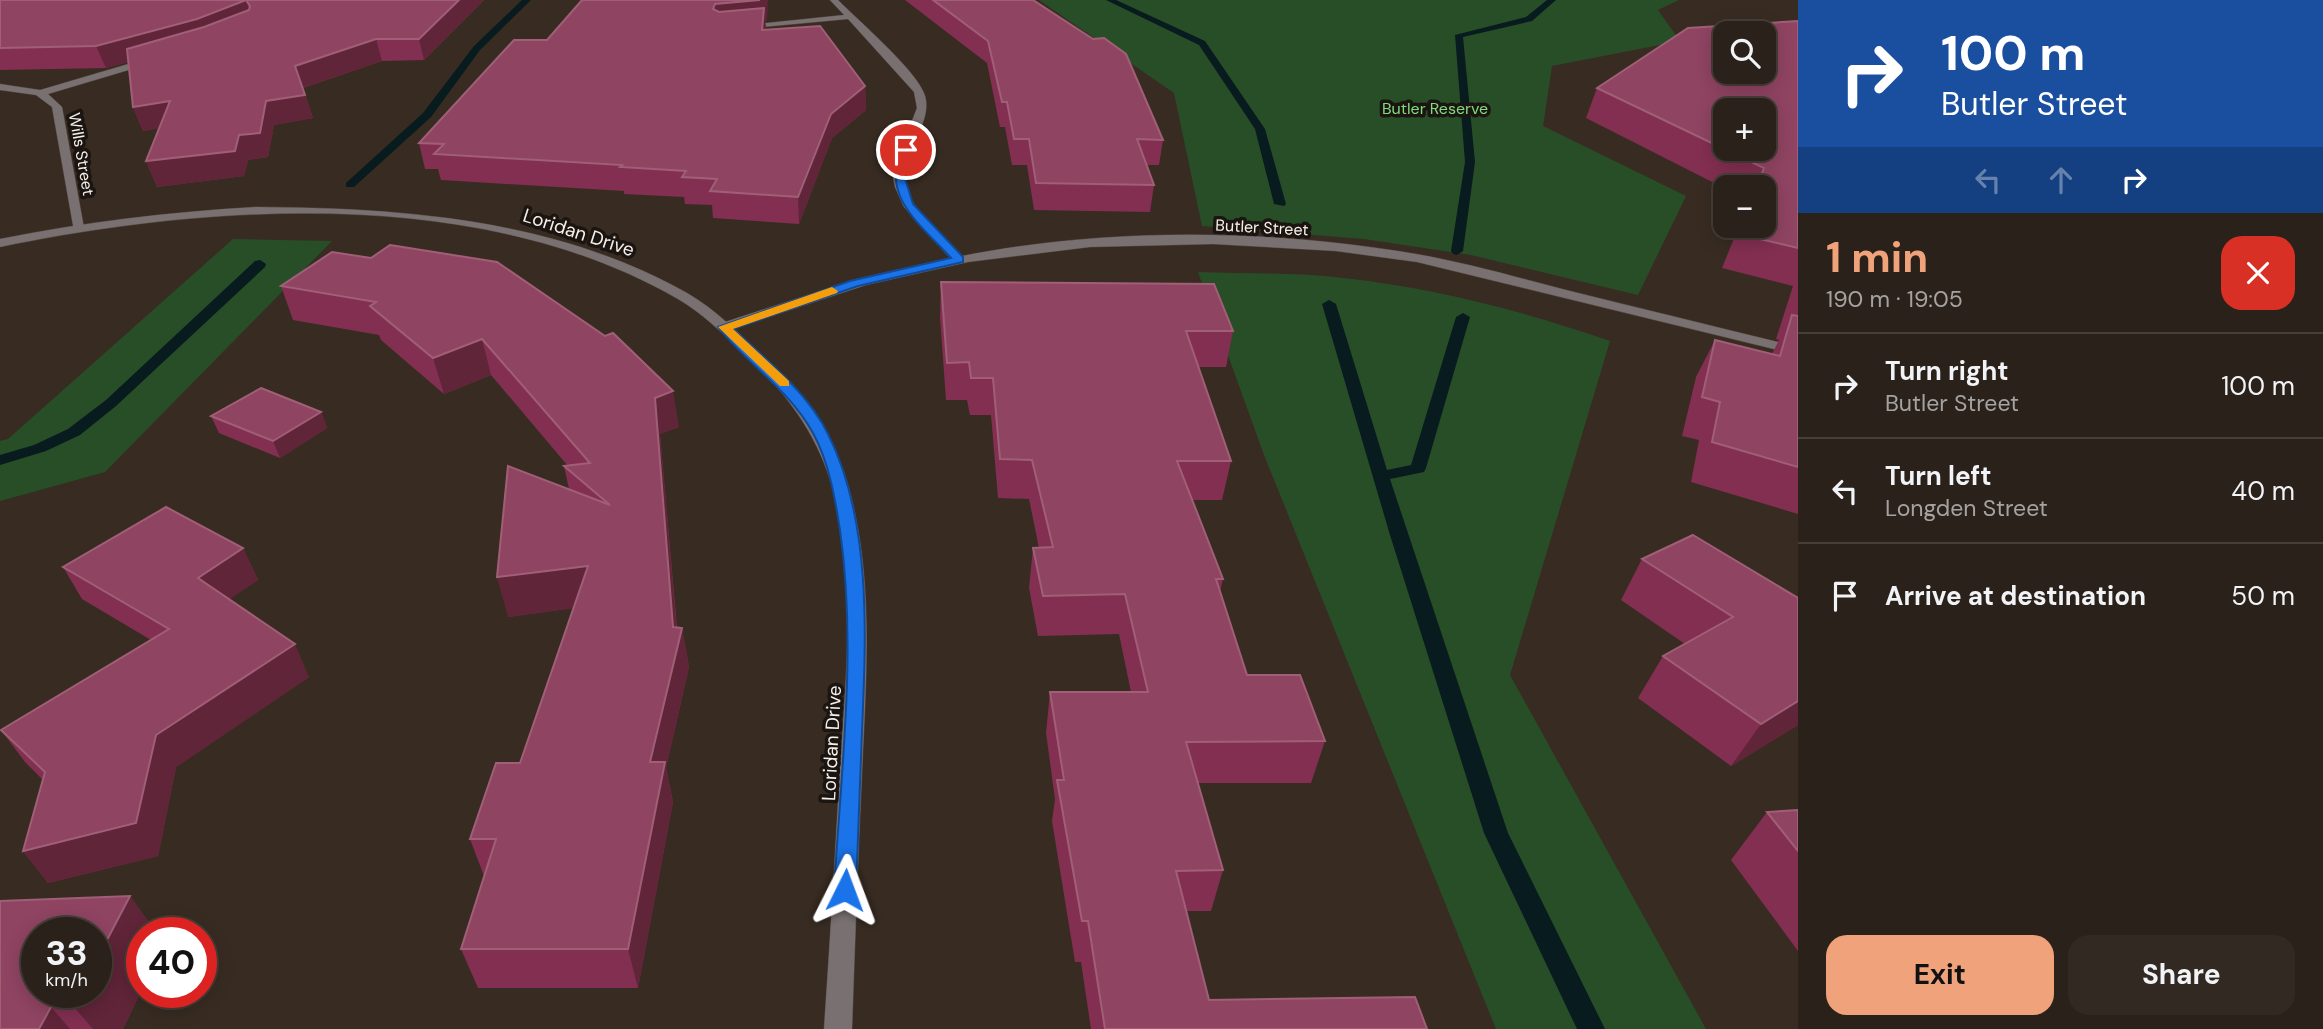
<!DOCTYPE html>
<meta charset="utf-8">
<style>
:root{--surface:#2a211a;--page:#322923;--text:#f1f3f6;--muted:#a5a3a2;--line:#463e39;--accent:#f0a27b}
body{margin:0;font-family:"DM Sans",sans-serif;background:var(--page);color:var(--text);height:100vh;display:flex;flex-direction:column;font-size:26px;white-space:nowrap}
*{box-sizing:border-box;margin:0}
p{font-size:23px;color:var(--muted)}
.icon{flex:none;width:38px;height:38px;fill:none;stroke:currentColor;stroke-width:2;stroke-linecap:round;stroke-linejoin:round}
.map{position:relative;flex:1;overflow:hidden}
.side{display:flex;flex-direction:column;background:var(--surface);width:525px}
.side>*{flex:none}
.banner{background:#1a4fa0;color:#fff;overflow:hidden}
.fabs{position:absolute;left:1713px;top:21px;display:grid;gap:14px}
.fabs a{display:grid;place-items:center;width:63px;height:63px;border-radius:14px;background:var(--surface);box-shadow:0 4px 18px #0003,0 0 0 2px var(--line);font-size:35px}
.speed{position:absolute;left:21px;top:917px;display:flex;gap:14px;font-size:35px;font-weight:700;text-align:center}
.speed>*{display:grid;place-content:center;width:91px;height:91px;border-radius:50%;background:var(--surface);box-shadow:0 4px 18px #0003,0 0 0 2px var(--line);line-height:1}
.speed small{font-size:18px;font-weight:400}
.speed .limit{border:10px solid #d22;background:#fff;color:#111}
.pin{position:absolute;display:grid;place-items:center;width:60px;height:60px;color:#fff;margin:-30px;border:4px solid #fff;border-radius:50%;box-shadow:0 2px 7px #0007}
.me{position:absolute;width:77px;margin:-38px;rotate:3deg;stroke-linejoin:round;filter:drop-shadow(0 0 5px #0008)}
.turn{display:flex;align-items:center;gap:24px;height:147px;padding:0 28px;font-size:32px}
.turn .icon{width:91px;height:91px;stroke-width:2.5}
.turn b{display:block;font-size:49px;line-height:60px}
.lanes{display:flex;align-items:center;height:66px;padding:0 28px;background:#0003;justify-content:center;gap:35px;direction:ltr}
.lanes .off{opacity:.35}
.round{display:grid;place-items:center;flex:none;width:74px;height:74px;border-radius:21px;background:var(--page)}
.summary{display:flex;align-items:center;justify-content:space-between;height:119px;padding:0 28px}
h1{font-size:42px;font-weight:700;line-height:52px;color:var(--accent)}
.action{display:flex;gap:14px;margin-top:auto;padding:14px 28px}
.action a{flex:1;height:80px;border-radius:21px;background:var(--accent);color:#111;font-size:28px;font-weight:700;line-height:80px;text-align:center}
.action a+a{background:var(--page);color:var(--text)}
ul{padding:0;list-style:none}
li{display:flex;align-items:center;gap:21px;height:105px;padding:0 28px;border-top:2px solid var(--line)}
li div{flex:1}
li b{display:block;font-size:26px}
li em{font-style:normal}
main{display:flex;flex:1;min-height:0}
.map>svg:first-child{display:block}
</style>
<main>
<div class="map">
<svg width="1798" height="1029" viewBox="0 0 1798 1029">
<rect width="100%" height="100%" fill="#382c22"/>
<!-- green -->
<g fill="#284e27">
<polygon points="1039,0 1679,0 1658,10 1680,41 1552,66 1543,126 1686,196 1638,295 1471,255 1364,239 1202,226 1174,93"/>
<polygon points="233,239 332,241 105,472 0,501 0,441 8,439"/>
<path d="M1198,272C1246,274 1296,272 1343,278C1435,288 1523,311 1610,341L1510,675L1706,1029H1496L1264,455Z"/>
</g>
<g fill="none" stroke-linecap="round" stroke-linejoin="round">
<!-- stream -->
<g fill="#081b1e" fill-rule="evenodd">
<polygon points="522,0 531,0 480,50 431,117 354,187 346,187 346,183 423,113 474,46"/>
<polygon points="1106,0 1116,0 1205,41 1265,129 1286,204 1284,206 1274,204 1255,129 1199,45"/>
<polygon points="1547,0 1556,0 1532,21 1463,37 1475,162 1463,251 1457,255 1453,254 1451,251 1465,162 1455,35 1526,17"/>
<polygon points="260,260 266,264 265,267 116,406 80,435 46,451 0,465 0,455 34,445 68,429 106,400 255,261"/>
<polygon points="1329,300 1336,304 1387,470 1411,465 1456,317 1463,313 1470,317 1426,468 1424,472 1390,479 1508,833 1605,1029 1577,1029 1484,833 1390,535 1322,304"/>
</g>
<!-- minor casing -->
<g stroke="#53473e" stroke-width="1">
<g id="minor">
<path d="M830,0H838C859,21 912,67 923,91C940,125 885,161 914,204C926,223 947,239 962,256C1109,227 1269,229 1416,254C1467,263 1516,277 1566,290C1643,309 1721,328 1798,347V355L1417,262L1336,251L1213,244L1090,247L968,262L866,285L729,330H719V324L857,279L950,258L904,207L895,187L892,172L917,108L914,92L848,19L742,29L738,26L844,15Z"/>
<polygon points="149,58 154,61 152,63 48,94 62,107 84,228 74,231 52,107 36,95 0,90 0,84 40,90"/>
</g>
</g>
<!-- tertiary casing -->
<g stroke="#53473e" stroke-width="1">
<path id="tertiary" d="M256,207C404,208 555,219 687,293C715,309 740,334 764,357C804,394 836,438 850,492C874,583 866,679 862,772C858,858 855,943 852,1029H824C830,942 835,855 840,768C846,675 857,577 832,486C816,431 783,389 742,351C722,333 702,313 678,299C483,186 213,203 0,247V239C85,222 169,212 256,207Z"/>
</g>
<!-- minor -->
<use href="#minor" fill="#797071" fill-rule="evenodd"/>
<!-- tertiary -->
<use href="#tertiary" fill="#797071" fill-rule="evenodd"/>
</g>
<!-- wall -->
<g fill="#832f51">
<polygon points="0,0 484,0 424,60 382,61 303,88 313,118 274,125 268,157 248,160 244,176 157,187 146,161 160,128 143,131 133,107 128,62 106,68 0,70"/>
<polygon points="905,0 1033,0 1163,140 1159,165 1146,165 1154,185 1150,212 1034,210 1027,165 1012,165 1005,127 1000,127 987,63"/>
<polygon points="765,20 766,30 865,86 866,110 832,138 799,224 713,218 712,205 685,204 684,197 624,194 624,191 441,180 438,169 425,169 419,143 547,40 767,20"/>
<polygon points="1798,21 1798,514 1691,482 1699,440 1682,436 1696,377 1715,340 1772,354 1779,340 1776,339 1793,286 1722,268 1739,226 1764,226 1764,187 1726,187 1726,189 1586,118 1597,88"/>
<polygon points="332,252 679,427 660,434 677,628 682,628 689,667 666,768 673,802 638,988 478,988 461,949 484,876 470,839 520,763 573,608 508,617 569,489 564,466 568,466 491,375 444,394 381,340 379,335 293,320 281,286"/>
<polygon points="941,282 1233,331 1226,367 1198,367 1231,461 1222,500 1192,500 1223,579 1220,591 1247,675 1325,741 1311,783 1198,783 1223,870 1211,911 1186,911 1209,1000 1427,1029 1091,1029 1081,962 1075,962 1052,821 1055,799 1046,733 1050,692 1131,692 1119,634 1038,636 1029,588 1033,548 1039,548 1029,499 998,498 991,415 970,415 967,400 946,400 940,317"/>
<polygon points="321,412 327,428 280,458 219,433 211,416"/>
<polygon points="243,548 258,580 229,599 309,677 176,767 158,856 48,883 23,851 43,780 25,762 1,730 151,640 82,599 63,567"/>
<polygon points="1642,559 1798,598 1798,725 1731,766 1638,698 1663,656 1685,644 1621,600"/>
<polygon points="1798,810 1798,951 1731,860 1767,812"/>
<polygon points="130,896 156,933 142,933 142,989 123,1029 0,1029"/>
</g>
<!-- shaded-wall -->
<g fill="#602538">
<polygon points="246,0 253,21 204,40 106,68 96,46"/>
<polygon points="459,0 484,0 424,60 419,39"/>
<polygon points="760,0 768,0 767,20 765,20 766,29 764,52 713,9 715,4"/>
<polygon points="376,39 382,61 302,88 295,66"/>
<polygon points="865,86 866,110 832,138 799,224 798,197 831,114"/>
<polygon points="305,95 313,118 274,125 268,157 248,160 244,176 157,187 146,161 239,135 266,101"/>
<polygon points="170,101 180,125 143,131 133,107"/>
<polygon points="482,339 491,375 444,394 433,358"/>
<polygon points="673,391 679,427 660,434 678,645 682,628 689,667 666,768 673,802 638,988 628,949 650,762 673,627 655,398"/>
<polygon points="321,412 327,428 280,458 273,441"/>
<polygon points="243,548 258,580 214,610 198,578"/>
<polygon points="588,566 597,605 508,617 497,577"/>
<polygon points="295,644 309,677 176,767 158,856 48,883 23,851 156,735"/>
<polygon points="1798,701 1798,725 1731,766 1761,724"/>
<polygon points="130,896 156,933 142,933 142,989 123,1029 93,1029 73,1006 80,992 96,992 96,961"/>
<polygon points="51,1007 70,1029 39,1029"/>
</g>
<!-- building -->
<g fill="#8f4462" stroke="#a05f77" stroke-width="2" fill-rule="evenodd">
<polygon points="0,0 459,0 419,39 376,39 295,66 305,95 266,101 260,133 239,135 235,151 146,161 170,101 133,107 127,49 204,27 249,10 250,6 246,0 197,19 96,46 0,48"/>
<polygon points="582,0 760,0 715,4 713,9 719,12 764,8 762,30 820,26 865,86 831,114 798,197 710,191 717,179 682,177 686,171 620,167 622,165 434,154 444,144 419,143 514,40 547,40"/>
<polygon points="933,0 1033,0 1093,39 1104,38 1126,54 1163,140 1137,139 1154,185 1036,183 1029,139 1014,139 1007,102 1002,102 988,41"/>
<path d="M1798,21V248L1739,234L1742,226H1764V187H1757L1764,168L1597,88L1688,28ZM1726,33H1764V72H1726ZM1726,110H1764V149H1726Z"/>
<polygon points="390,245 497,262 605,336 613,333 673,391 655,398 673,627 682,628 650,762 665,762 628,949 461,949 496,839 470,839 496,763 520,763 588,566 497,577 508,466 610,505 564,466 590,463 482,339 433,358 370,306 376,302 281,286 332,252 371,258"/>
<polygon points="941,282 1214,284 1233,331 1186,331 1231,461 1177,461 1223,579 1216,579 1247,675 1300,675 1325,741 1186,742 1223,870 1176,871 1209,1000 1415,997 1427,1029 1105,1029 1088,921 1082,921 1057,780 1064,780 1050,692 1148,692 1125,594 1043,596 1033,548 1053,547 1032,460 1000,459 993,378 971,378 969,362 947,363"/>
<polygon points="1792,315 1798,316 1798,467 1712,442 1720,402 1702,397 1715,340 1780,356"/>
<polygon points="261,388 321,412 273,441 211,416"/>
<polygon points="166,507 243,548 198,578 295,644 156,735 136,823 23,851 45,772 1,730 169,629 63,567"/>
<polygon points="1693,535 1798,598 1798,701 1761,724 1663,656 1733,617 1642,559"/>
<polygon points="1798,810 1798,851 1767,812"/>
<polygon points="130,896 96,961 96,933 37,933 37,992 80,992 73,1006 51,1007 39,1029 0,1029 0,901"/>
</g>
<!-- route -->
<path fill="#1a73e8" stroke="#114b97" stroke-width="2" d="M903,148L911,150L903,172L913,204L963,257V262L858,286L733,329C766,359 808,393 828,434C872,521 866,637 862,731C860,784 858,837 856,890L853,897L845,900L837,897L834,890C841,771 857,649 840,530C835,498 829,462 813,433C789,389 748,365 718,327L850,281L951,258C922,226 878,195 903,148Z"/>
<!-- slow -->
<polygon fill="#f59e0b" points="832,287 838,291 837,293 733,329 789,381 789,386 780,386 718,327"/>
<g text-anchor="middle" stroke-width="7" stroke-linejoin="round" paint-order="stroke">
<!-- far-park labels -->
<g font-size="16" fill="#80dc7c" stroke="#1b1511">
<text x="1435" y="114">Butler Reserve</text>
</g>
<!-- far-street labels -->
<g font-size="16" fill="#f7efe9" stroke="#1b1511">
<text transform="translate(82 154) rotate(80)" y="6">Wills Street</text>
<text transform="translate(1262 227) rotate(3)" y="6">Butler Street</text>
</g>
<!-- street labels -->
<g font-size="19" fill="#f7efe9" stroke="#1b1511">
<text transform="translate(579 232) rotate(18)" y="7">Loridan Drive</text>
<text transform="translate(831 743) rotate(-87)" y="7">Loridan Drive</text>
</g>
</g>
</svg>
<div class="fabs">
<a><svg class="icon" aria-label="search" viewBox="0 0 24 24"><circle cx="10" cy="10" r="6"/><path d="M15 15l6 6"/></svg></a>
<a>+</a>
<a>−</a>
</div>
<div class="speed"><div>33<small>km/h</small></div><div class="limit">40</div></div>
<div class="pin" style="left:906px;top:150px;background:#d93025"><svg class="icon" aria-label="arrive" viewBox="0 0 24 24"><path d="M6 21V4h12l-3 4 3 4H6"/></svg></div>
<svg class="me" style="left:845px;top:890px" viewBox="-20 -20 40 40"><path d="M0-17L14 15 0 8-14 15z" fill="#1a73e8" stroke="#fff" stroke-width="4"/></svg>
</div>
<section class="side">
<div class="banner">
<div class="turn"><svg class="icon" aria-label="right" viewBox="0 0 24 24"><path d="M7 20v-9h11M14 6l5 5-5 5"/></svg><div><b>100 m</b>Butler Street</div></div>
<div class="lanes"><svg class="icon off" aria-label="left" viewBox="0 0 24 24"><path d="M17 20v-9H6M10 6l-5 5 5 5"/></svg><svg class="icon off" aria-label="ahead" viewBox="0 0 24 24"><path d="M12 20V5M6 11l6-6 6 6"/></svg><svg class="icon" aria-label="right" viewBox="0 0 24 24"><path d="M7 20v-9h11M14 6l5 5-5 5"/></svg></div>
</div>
<div class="summary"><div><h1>1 min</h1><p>190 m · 19:05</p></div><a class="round" style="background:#d93025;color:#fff"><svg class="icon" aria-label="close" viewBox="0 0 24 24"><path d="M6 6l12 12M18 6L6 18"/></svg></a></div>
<ul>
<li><svg class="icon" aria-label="right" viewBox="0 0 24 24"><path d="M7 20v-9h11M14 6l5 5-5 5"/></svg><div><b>Turn right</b><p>Butler Street</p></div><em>100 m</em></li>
<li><svg class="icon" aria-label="left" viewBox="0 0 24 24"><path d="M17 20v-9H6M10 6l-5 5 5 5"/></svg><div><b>Turn left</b><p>Longden Street</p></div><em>40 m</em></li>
<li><svg class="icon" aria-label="arrive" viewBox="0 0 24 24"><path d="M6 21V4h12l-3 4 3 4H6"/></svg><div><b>Arrive at destination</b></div><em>50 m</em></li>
</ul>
<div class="action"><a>Exit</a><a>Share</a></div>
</section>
</main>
